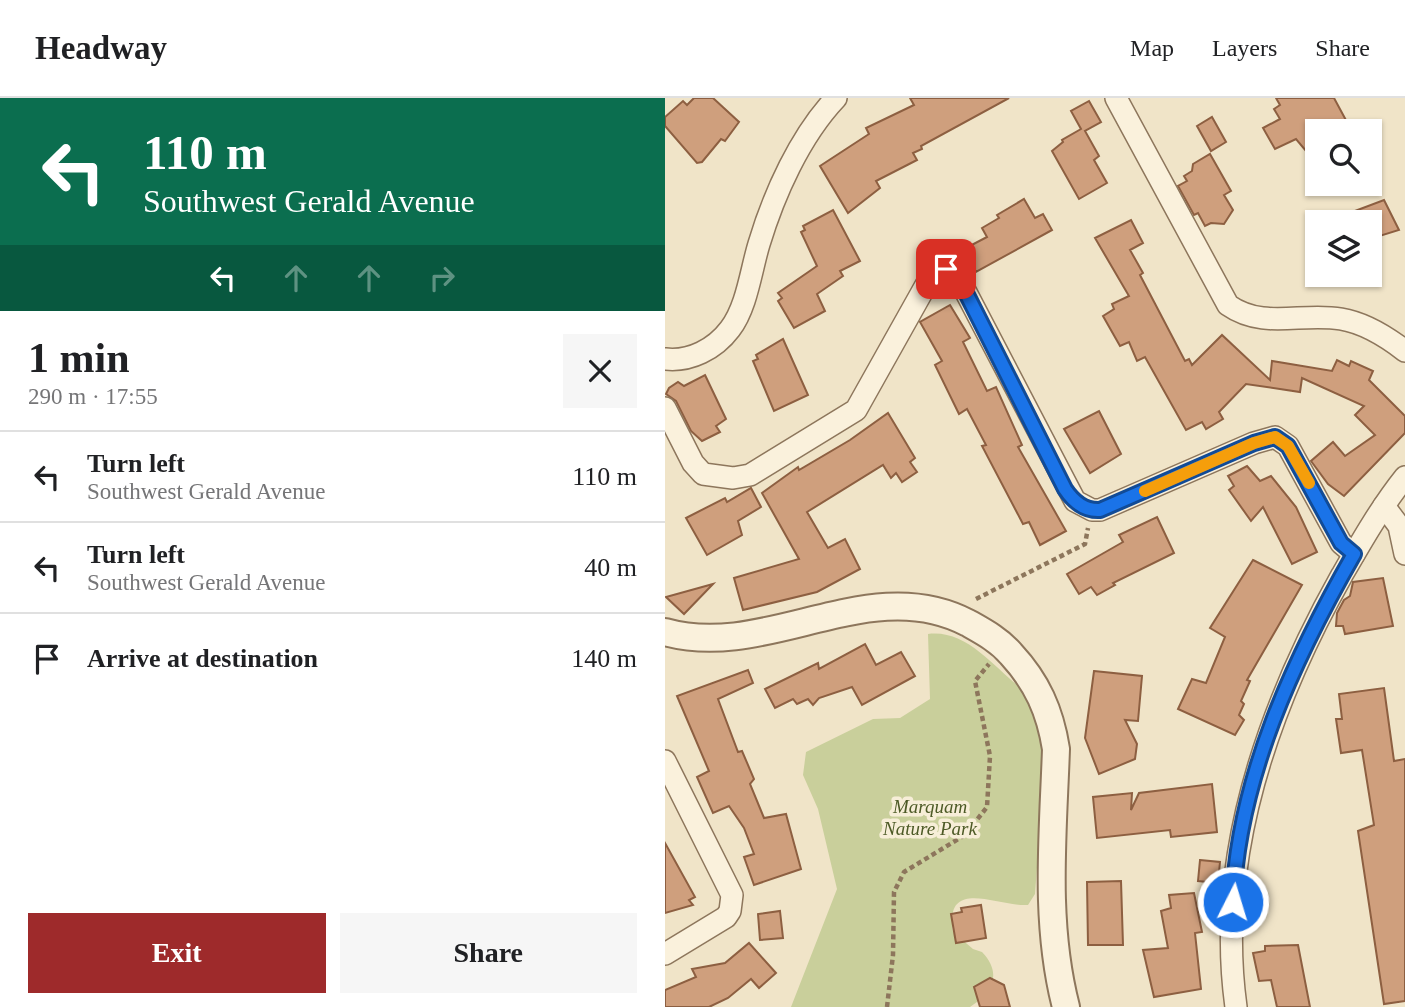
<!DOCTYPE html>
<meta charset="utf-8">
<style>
:root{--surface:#fff;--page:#f6f6f6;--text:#202124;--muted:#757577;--line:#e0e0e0;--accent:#9e2a2b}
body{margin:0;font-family:"Times New Roman",serif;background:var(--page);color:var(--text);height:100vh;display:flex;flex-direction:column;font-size:26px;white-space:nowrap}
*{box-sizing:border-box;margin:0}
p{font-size:23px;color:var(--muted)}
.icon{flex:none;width:38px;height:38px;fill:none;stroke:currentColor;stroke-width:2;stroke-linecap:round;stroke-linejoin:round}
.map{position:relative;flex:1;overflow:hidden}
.drawer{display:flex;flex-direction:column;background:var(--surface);width:665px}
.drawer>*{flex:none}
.hud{background:#0b6e4f;color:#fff;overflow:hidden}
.buttons{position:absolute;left:640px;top:21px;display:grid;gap:14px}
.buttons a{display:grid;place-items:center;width:77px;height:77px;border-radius:0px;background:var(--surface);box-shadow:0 2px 5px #0004;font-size:35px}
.pin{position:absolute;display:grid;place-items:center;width:60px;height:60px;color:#fff;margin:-30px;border-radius:14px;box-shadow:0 4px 10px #0006}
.me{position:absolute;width:77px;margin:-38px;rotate:5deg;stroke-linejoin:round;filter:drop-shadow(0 0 5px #0008)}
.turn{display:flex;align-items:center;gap:24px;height:147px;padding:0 28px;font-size:32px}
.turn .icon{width:91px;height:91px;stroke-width:2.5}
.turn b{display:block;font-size:49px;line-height:60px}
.lanes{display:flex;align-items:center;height:66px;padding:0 28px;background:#0003;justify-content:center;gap:35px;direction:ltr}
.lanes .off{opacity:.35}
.round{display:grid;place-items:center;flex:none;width:74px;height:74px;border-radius:0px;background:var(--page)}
.headline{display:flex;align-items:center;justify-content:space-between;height:119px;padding:0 28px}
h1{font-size:42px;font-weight:600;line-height:52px}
.cta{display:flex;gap:14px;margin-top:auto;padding:14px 28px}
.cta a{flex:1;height:80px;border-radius:0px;background:var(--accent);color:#fff;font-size:28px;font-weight:600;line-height:80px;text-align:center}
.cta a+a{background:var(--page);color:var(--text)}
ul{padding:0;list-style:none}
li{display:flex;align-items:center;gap:21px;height:91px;padding:0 28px;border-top:2px solid var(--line)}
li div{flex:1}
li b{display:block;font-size:26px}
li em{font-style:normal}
header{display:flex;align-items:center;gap:42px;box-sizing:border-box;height:98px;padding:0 35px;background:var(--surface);border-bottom:2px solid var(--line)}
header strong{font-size:33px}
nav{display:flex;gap:38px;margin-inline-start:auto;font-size:24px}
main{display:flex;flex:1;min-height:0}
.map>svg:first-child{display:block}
</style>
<header>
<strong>Headway</strong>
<nav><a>Map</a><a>Layers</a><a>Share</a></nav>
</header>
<main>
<section class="drawer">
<div class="hud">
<div class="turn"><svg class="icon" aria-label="left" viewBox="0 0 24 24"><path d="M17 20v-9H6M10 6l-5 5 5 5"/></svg><div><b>110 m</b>Southwest Gerald Avenue</div></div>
<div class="lanes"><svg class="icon" aria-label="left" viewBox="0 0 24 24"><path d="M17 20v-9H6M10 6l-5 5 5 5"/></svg><svg class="icon off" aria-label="ahead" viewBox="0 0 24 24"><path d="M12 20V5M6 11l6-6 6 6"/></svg><svg class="icon off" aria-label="ahead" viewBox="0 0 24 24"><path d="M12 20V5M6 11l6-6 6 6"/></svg><svg class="icon off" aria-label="right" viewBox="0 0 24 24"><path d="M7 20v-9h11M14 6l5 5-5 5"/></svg></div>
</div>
<div class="headline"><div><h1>1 min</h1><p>290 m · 17:55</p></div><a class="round"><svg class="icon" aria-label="close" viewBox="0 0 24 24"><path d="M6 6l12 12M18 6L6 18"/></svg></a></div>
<ul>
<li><svg class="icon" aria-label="left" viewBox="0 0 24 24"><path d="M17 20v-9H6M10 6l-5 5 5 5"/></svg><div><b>Turn left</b><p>Southwest Gerald Avenue</p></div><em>110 m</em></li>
<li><svg class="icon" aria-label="left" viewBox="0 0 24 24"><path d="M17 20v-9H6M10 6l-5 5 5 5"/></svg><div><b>Turn left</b><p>Southwest Gerald Avenue</p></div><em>40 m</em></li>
<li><svg class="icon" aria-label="arrive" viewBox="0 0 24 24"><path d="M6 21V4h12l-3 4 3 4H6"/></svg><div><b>Arrive at destination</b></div><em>140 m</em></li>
</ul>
<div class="cta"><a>Exit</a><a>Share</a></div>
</section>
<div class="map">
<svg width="740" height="909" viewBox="0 0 740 909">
<rect width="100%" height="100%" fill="#f0e4c8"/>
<!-- green -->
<path fill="#c9cf9b" d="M263,536C305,531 332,575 363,595C363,614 376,631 381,650L370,796L363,807C333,809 279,778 288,834L308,851L317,854C338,876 327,895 305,909H126L172,791L153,711L138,677L141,654L208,621L235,620L265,601Z"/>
<!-- building -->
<g fill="#cf9f7d" stroke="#8d5f41" stroke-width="2">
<polygon points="29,0 48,0 74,24 60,43 56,41 37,64 32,65 0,28 0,19 18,3 22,7"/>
<polygon points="245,0 344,0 256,48 257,51 248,55 252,62 211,83 215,90 183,115 155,68 204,36 201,30 249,7"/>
<polygon points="611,0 669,0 683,26 672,33 653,33 653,46 641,53 631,41 610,51 598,30 615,21 609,11 615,7"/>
<polygon points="424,3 436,24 420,33 434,58 429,62 442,85 414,101 387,53 398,44 397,42 416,31 406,13"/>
<polygon points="547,19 561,44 546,53 532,28"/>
<polygon points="545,56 566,93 559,97 568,112 559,126 546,125 540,128 533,115 529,117 513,88 522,83 519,78 527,73 528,66"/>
<polygon points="359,101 370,120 378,116 387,132 311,174 299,151 322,139 317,130 334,120 332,117"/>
<polygon points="719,102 734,132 705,141 705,124 666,124 666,122"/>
<polygon points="168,112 195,163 175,173 178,178 152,196 160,213 129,230 113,203 117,200 113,195 152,168 136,134 140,132 138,128"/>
<polygon points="466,122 478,145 465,152 478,175 475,177 520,263 524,261 527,267 557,237 605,282 607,263 667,273 672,262 684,268 686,263 708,273 704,282 740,318 740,335 679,398 663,386 646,363 668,344 680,358 710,337 690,317 699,308 637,280 635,294 581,286 554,314 558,321 541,331 537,324 521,332 480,259 472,263 464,244 455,248 438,218 449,211 447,206 464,198 430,140"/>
<polygon points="285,207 305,240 298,244 322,293 331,289 357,347 353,349 401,433 375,447 364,424 358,426 317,348 321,347 302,311 294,316 270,267 277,263 255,224"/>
<polygon points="118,241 143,297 109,313 88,263 93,261 91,257"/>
<polygon points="40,277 61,321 51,328 55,334 37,343 26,333 11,303 1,296 4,290 13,284 19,288"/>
<polygon points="434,313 456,356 425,375 399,331"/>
<polygon points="223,315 250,360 245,364 252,374 237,384 231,375 226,380 218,367 142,414 163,450 180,441 195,471 152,494 78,512 69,480 134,461 97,395 133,369 134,372 185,342"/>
<polygon points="582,368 595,383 606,378 631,409 652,454 627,466 598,409 586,423 564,392 569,388 563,378"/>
<polygon points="86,390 96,409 73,423 77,437 42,457 21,420 60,400 62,404"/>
<polygon points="492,419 509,455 448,485 450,487 432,497 426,489 414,496 402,476 458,444 454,437"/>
<polygon points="588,462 637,487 582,582 585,583 576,603 579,606 574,617 579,622 570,637 513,611 527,581 541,585 560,539 545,530"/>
<polygon points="718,480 728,528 680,536 678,528 671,528 672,515 679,502 685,498 688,484"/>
<polygon points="48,486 19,516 1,499"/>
<polygon points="200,546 211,567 236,554 250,578 197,607 187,589 154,600 148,607 143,601 132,606 128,601 110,610 100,591 153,565 154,571"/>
<polygon points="83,572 88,585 53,601 73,654 77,653 89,681 85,686 99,720 121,716 136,771 89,787 79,759 89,756 79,730 64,708 48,715 32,679 44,673 12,598"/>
<polygon points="429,573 477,578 473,623 460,622 472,646 470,661 434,676 420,640"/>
<polygon points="719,590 729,663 740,661 740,903 719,906 693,733 709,727 697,652 676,655 671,621 677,621 674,596"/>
<polygon points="547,686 552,734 506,739 505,732 432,740 428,699 467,695 466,712 474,695"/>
<polygon points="0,745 30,799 24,802 28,807 0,815"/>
<polygon points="535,762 555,764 553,785 533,783"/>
<polygon points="456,783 458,847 423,847 422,784"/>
<polygon points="529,795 537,834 530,835 536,891 489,899 478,852 503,850 496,813 506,810 504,797"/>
<polygon points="316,807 321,840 291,845 286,816 297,814 296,810"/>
<polygon points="115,813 118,840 95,842 93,816"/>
<polygon points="84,845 111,875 94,890 86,881 63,900 44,909 0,909 0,892 31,879 27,871 60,865"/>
<polygon points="633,847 645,909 612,909 606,882 594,883 588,855 600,853 600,848"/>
<polygon points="325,880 339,887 345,909 315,909 309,889"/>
</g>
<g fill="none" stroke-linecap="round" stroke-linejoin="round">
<!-- minor casing -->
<g stroke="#8d765c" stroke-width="24">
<g id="minor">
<path d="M451,0L563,207C599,232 636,214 676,221C700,225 722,239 740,253"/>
<path d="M0,261C25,264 50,251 65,231C82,209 86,172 94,146C109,96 135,38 171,0"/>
<polyline points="0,310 28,365 38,376 68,380 85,377 191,312 261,187 271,174 281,171 294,181 410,403 427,412 435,412 589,345 610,339 623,348 676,445 689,456"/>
<polyline points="719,408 734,428 740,456"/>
<polyline points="0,663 67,797 65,813 61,819 0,856"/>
<path d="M571,909C550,758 604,607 677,477C696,444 716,409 740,379"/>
</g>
</g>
<!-- tertiary casing -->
<g stroke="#8d765c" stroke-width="30">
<path id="tertiary" d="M0,534C102,563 204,473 303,525C319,534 334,542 346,556C372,584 385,613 391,651C388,737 379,824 401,909"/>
</g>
<!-- path -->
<g stroke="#8d765c" stroke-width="4.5" stroke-dasharray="5 3.5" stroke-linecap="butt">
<polyline points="311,501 420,446 423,430"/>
<polyline points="222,909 228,857 229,794 239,774 300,737 322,709 325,658 310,583 324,566"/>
</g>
<!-- minor -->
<use href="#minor" stroke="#faf1dc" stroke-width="21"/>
<!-- tertiary -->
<use href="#tertiary" stroke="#faf1dc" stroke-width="26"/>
</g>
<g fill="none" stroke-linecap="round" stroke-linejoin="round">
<!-- route casing -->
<g stroke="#114b97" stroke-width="18">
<path id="route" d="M281,171L294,181L400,391C408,403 420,413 435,412L589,345L610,339L623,348L676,445L689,456C629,561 573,680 568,804"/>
</g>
<!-- route -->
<use href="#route" stroke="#1a73e8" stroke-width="12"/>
<!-- slow -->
<polyline stroke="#f59e0b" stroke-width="12" points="480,393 589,345 610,339 623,348 644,385"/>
</g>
<g text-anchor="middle" stroke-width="7" stroke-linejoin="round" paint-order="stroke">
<!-- park labels -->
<g font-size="19" font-style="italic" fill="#4d5a26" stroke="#f7eed8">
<text x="265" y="715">Marquam<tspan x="265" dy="22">Nature Park</tspan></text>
</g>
</g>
</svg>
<div class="buttons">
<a><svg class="icon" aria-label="search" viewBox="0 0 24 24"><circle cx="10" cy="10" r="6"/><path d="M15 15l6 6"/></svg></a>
<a><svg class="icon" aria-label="layers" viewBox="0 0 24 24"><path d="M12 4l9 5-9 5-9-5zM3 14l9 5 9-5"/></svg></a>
</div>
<div class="pin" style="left:281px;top:171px;background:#d93025"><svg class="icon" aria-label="arrive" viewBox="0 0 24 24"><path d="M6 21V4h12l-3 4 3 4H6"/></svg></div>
<svg class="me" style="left:568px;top:804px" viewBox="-20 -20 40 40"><circle r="17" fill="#1a73e8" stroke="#fff" stroke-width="3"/><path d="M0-11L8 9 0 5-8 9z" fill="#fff"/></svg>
</div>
</main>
